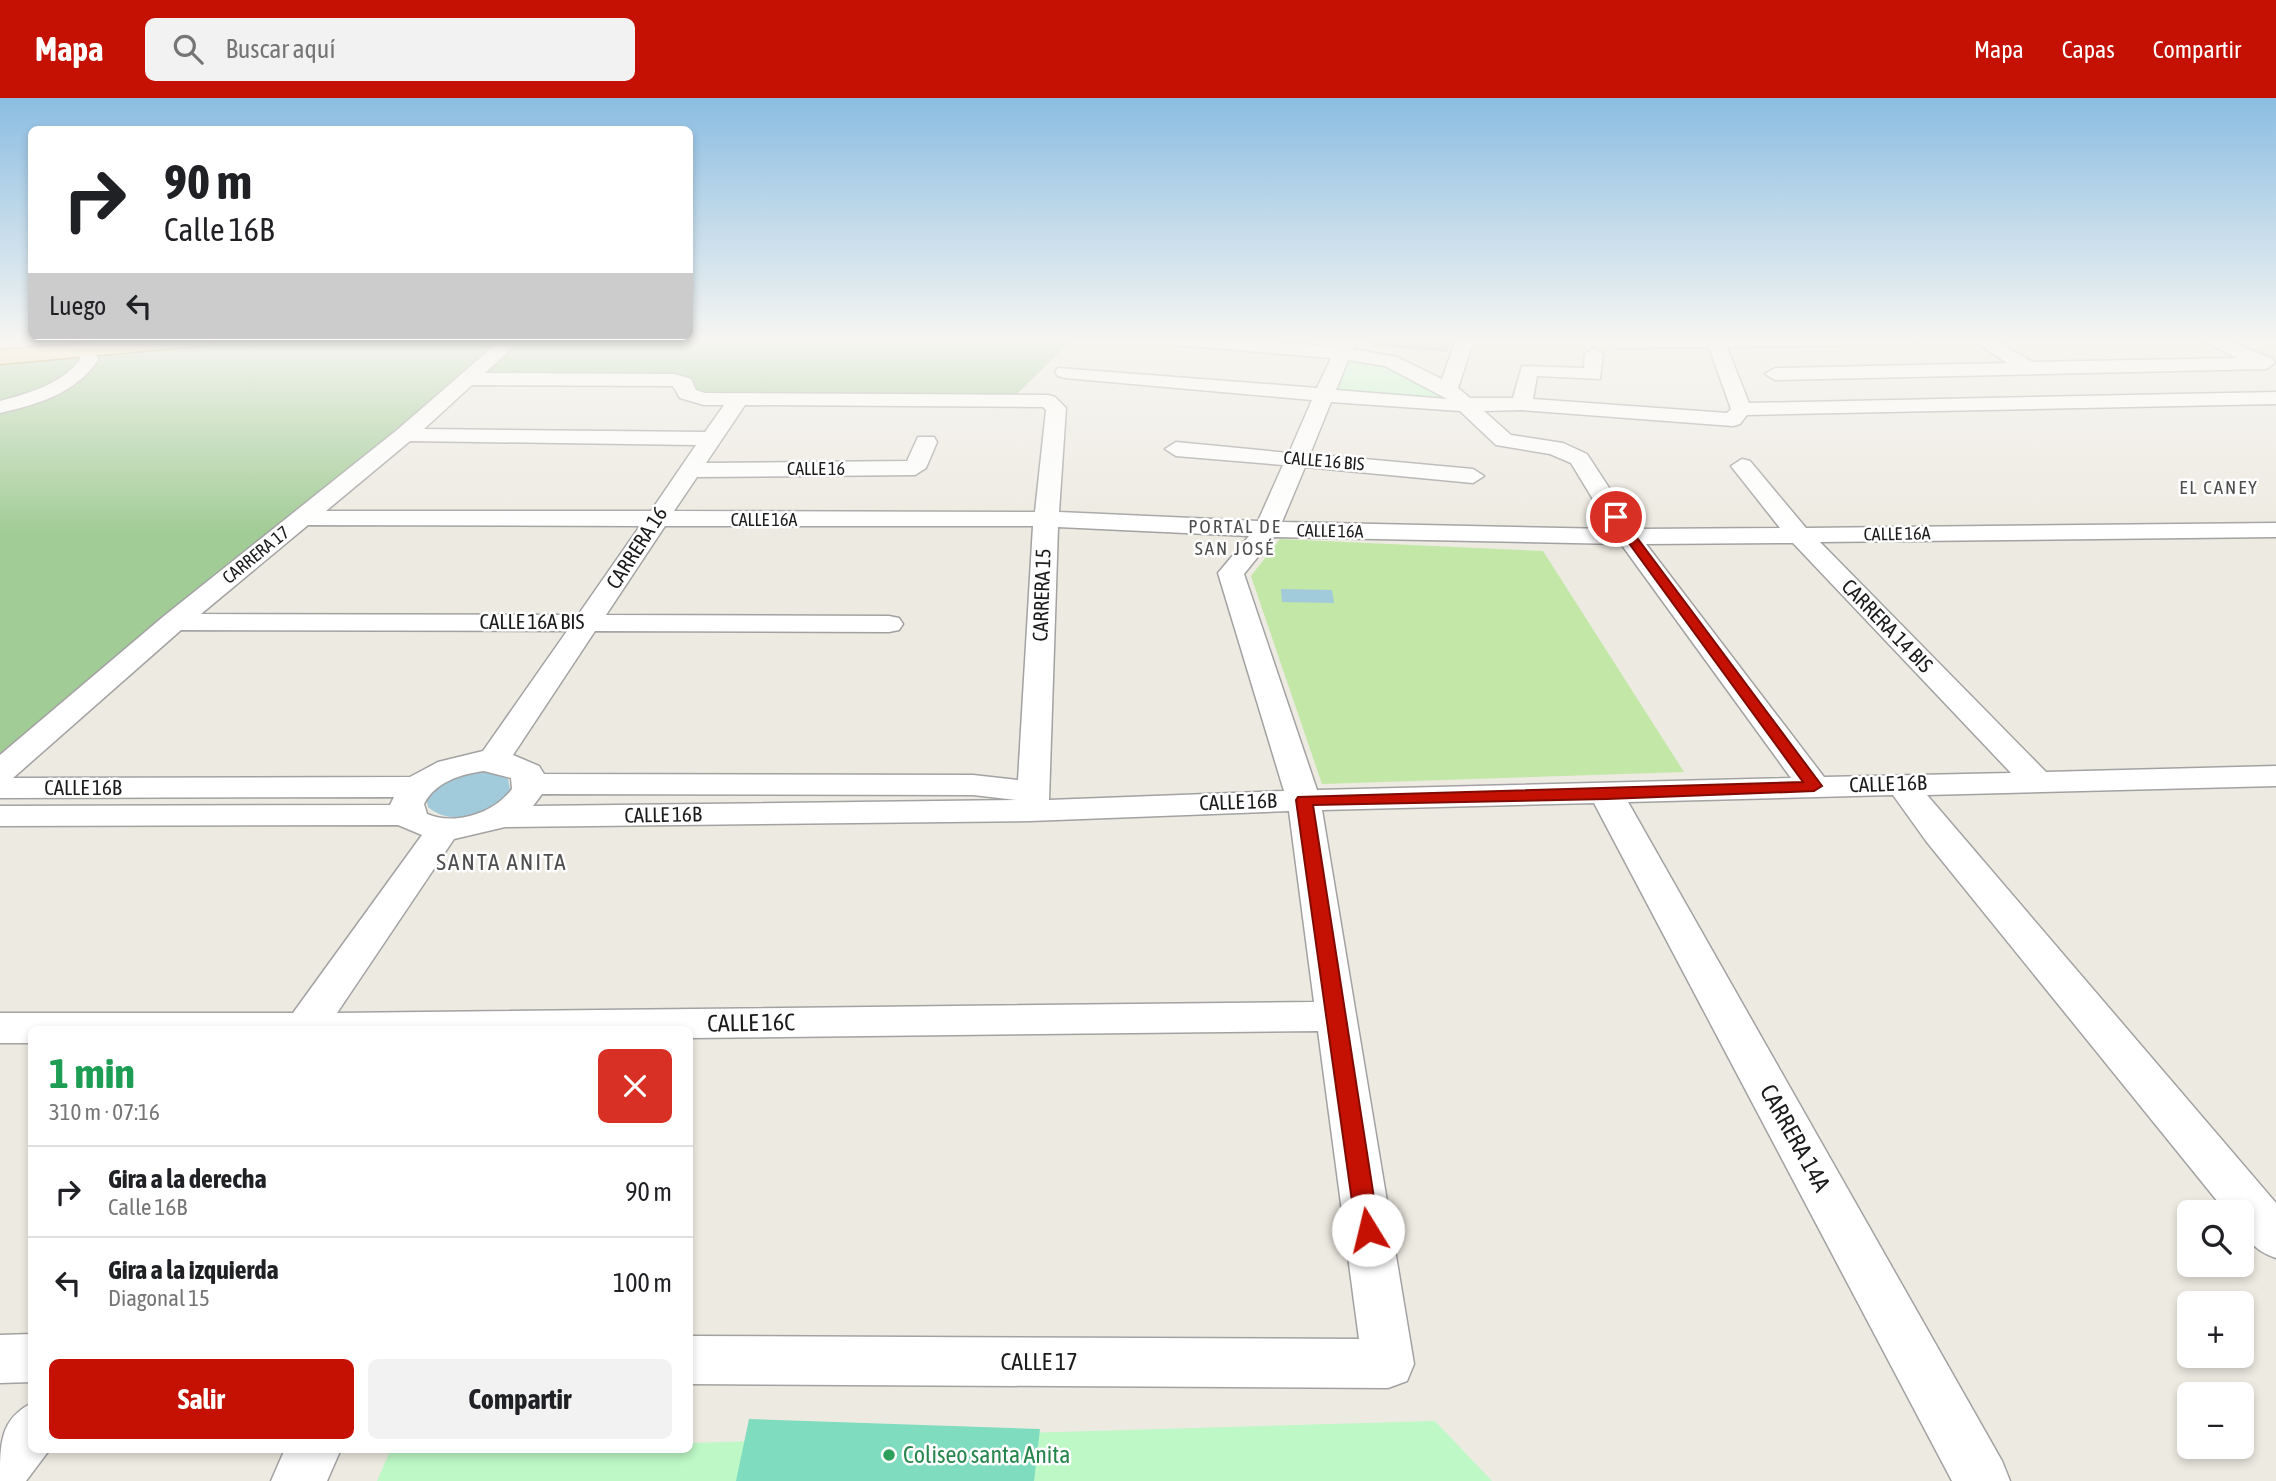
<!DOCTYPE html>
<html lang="es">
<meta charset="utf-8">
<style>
:root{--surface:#fff;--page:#f2f2f2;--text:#202124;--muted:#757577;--line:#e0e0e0;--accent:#c41103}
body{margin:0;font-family:"Asap Condensed",sans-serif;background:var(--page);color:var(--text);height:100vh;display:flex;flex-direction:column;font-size:26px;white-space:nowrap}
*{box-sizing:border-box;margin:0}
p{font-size:23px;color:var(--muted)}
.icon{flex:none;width:38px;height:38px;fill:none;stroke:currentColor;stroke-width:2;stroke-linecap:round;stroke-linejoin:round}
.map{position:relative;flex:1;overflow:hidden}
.panel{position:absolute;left:28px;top:928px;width:665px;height:427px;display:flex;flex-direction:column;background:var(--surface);border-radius:10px;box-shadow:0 4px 10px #0003}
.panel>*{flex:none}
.hud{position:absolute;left:28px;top:28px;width:665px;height:214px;border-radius:10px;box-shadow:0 4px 10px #0003;background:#fff;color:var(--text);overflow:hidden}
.controls{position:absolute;left:2177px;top:1102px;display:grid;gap:14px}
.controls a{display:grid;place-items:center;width:77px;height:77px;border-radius:10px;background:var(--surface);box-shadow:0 4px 10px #0003;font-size:35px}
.pin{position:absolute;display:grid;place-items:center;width:60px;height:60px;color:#fff;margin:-30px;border:4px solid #fff;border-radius:50%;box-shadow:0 2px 7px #0007}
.me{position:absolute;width:77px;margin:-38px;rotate:351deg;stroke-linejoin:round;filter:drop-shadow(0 0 5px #0008)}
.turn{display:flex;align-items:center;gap:24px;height:147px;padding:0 21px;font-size:32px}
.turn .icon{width:91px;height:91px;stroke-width:2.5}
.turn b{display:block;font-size:49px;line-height:60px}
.then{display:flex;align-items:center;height:66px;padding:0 21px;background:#0003;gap:14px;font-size:26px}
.round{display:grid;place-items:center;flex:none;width:74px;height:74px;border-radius:10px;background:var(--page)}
.summary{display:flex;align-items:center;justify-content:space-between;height:119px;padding:0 21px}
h1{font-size:42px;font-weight:700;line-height:52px;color:#1e9e55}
.button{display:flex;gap:14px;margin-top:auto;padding:14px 21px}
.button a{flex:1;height:80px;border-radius:10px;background:var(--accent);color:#fff;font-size:28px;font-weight:700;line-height:80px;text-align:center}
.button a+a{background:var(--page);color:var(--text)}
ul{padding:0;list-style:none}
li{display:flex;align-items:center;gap:21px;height:91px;padding:0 21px;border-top:2px solid var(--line)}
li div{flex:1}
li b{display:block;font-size:26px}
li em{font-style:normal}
header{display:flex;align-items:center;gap:42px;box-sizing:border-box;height:98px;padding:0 35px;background:var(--accent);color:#fff}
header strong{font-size:33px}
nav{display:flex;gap:38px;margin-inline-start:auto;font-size:24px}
.search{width:490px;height:63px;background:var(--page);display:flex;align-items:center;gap:18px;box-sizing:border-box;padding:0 24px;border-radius:10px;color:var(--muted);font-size:26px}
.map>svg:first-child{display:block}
</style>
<header>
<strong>Mapa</strong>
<div class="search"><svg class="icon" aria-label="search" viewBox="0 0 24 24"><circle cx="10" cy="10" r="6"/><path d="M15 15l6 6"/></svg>Buscar aquí</div>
<nav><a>Mapa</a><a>Capas</a><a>Compartir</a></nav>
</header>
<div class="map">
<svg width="2276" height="1383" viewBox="0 0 2276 1383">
<rect width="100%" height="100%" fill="#edeae1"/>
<!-- grass -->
<polygon fill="#c2e7a7" points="1280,441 1543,453 1684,674 1322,686 1251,478"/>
<!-- forest -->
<g fill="#a2cc96">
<polygon points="245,241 504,241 395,338 0,662 0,263"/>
<polygon points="519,241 1073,241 1015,298 709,298 693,292 695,286 688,281 478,279"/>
</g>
<!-- park -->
<g fill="#bdf8c6">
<polygon points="1343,257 1388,265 1458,303 1329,295"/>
<polygon points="1435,1323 1492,1383 377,1383 390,1353 690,1351 690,1345"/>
</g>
<!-- pitch -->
<polygon fill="#7fdcbe" points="749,1321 1040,1331 1034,1383 736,1383"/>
<!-- water -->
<g fill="#a1cada">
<polygon points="1281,491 1332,492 1334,505 1282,504"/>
<path d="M479,674L497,675L508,681L510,691C497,716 450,730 428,709L427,703C438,683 459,677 479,674Z"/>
</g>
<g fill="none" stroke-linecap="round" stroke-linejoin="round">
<!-- minor casing -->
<g stroke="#a2a2a2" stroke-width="3">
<g id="minor">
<path d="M502,241H521L485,275L674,276L691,281L696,292L705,295L1048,297L1055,299L1066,310L1059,414L1258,423L1283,367L1176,358L1165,351L1176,344L1289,355L1312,302L1065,280L1058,278L1055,274L1058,270L1317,290L1331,260L1164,246L1155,241H1229L1335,249L1339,241H1357L1353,251L1397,259L1442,281L1456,241H1474L1458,290L1470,300H1513L1522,268L1584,270L1585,256L1594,250L1603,256L1600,281L1537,278L1533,301L1727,315L1731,311L1709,249L1620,250L1614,249L1608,241H1919L1910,246L1727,249L1749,305L2276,294V306L1747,317L1740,326L1733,328L1522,312L1484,313L1511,337L1563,345L1587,356L1636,431L1780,430L1731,368L1742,361L1750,363L1806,430L2276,425V439L1820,444L2046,674L2276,668V688L1927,697L2276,1105V1160C2253,1152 2242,1139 2242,1115H2227L1926,743L1893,697L1628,704L2002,1363L2010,1383H1952L1594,705L1322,712L1414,1266L1407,1283L1388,1290L690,1286V1238L1359,1241L1318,933L690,940V931H32V945H0V915H293L422,737L398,727L0,728V708L390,707L394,699L0,700V657L164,518L397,332ZM1348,262L1385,268L1447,301L1336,292ZM472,287L673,288L680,300L704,307H724L705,334L424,331ZM1331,304L1460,313L1496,347L1550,356L1571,365L1611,431L1282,424L1305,369L1473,385L1484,378L1473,371L1310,356ZM745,307L1043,309L1046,312L1035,414L674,413L697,379L915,377L926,370L937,344L934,339H918L907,363L706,365ZM410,343L696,347L651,413H326ZM308,427L640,428L578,517L201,516ZM665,428H1033L1018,682L973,677L544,676L539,668L513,657L595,533L889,534L899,532L903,526L899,520L889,518L606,517ZM1058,429L1249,438L1218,475L1284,693L1049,702ZM1274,439L1621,446L1791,680L1317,692L1244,476ZM1793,445L2011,675L1824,679L1646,446ZM181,532L567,533L483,653L438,664L410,679L13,680ZM484,673L511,680L512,691C494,715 456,728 427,716L424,706C435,684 461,676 484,673ZM542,696L973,697L1016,702L533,708ZM1289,713L1314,904L337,915L454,741L505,729L1030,723Z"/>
<polygon points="1971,241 1992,241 2033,264 2237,260 2199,241 2223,241 2273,261 2275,265 2266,271 1775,282 1765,276 1775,270 2007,265"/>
<path d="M87,246L94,248L98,262C75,296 38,306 0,315V303C29,295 60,287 80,262V248Z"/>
<polygon points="32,1236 32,1284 0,1285 0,1237"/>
<path d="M32,1305V1351H50L26,1383H0C0,1345 0,1321 32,1305Z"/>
<polygon points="285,1351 341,1351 327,1383 271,1383"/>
</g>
</g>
<!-- primary casing -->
<g stroke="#916b02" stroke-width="3">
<polygon id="primary" points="138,241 219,241 208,247 0,266 0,252"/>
</g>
<!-- minor -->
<use href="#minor" fill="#fff" fill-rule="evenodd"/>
<!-- primary -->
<use href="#primary" fill="#fad799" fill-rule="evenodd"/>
</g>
<!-- wall -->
<polygon fill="#a69f98" points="1374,241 1451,241 1447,254 1374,248"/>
<!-- sky -->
<linearGradient id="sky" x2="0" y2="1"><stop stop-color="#8bbde2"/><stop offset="0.56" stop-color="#f7f6f2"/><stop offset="1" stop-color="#f7f6f2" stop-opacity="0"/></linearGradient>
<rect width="2276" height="434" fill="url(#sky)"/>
<!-- route -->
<polygon fill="#c41103" stroke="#7f0b02" stroke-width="2" points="1616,416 1620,417 1822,688 1814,693 1607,701 1313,707 1379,1132 1376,1139 1368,1142 1359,1139 1356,1132 1296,702 1298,699 1803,684 1610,419"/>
<!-- markers -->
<circle fill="#2e9e5b" stroke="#fff" stroke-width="2.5" cx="889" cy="1357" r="7"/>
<g text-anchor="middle" stroke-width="5" stroke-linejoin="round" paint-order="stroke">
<!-- far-street labels -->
<g font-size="18" fill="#1b1b1b" stroke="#fff">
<text transform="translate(1324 363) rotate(5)" y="6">CALLE 16 BIS</text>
<text x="816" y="377">CALLE 16</text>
<text x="764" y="428">CALLE 16A</text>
<text transform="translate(1330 433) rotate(1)" y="6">CALLE 16A</text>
<text transform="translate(1897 436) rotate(-1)" y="6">CALLE 16A</text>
<text transform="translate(256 457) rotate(-39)" y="6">CARRERA 17</text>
</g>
<!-- far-neighbourhood labels -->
<g font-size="19" letter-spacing="2" fill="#4e4e4e" stroke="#fff">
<text x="2219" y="396">EL CANEY</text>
<text x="1235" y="435">PORTAL DE<tspan x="1235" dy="22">SAN JOSÉ</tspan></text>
</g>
<!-- street labels -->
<g font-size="21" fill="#1b1b1b" stroke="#fff">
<text transform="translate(637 450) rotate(-57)" y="7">CARRERA 16</text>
<text transform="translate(1042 497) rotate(-88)" y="7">CARRERA 15</text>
<text x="532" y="531">CALLE 16A BIS</text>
<text transform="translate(1887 528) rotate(46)" y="7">CARRERA 14 BIS</text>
<text transform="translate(1888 686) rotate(-2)" y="7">CALLE 16B</text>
<text x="83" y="697">CALLE 16B</text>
<text transform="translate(1238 704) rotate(-2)" y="7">CALLE 16B</text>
<text transform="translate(663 717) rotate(-1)" y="7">CALLE 16B</text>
</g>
<!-- neighbourhood labels -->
<g font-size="23" letter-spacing="2" fill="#4e4e4e" stroke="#fff">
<text x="502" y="772">SANTA ANITA</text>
</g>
<!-- near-street labels -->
<g font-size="24" fill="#1b1b1b" stroke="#fff">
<text transform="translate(751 925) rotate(-1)" y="8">CALLE 16C</text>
<text transform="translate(1795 1040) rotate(61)" y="8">CARRERA 14A</text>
<text x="1039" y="1272">CALLE 17</text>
</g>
<!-- near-leisure labels -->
<g font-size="24" fill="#27864d" stroke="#fff" text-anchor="start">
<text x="903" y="1365">Coliseo santa Anita</text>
</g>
</g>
</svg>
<div class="controls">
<a><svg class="icon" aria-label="search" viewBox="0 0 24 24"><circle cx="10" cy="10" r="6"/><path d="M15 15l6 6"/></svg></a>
<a>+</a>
<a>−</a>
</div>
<div class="pin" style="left:1616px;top:419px;background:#d93025"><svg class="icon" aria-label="arrive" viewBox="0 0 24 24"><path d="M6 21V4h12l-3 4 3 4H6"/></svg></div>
<svg class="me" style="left:1368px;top:1132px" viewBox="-20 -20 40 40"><circle r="19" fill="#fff"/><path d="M0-13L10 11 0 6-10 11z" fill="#c41103"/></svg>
<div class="hud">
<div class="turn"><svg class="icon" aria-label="right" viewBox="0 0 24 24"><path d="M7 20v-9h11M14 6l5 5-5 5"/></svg><div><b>90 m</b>Calle 16B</div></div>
<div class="then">Luego<svg class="icon" aria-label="left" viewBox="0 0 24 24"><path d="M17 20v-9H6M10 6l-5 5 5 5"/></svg></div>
</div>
<section class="panel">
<div class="summary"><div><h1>1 min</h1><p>310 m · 07:16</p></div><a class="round" style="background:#d93025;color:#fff"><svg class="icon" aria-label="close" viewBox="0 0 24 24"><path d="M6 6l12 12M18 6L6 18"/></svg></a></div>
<ul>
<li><svg class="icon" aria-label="right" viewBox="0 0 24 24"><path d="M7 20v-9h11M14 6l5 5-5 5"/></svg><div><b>Gira a la derecha</b><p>Calle 16B</p></div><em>90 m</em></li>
<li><svg class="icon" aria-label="left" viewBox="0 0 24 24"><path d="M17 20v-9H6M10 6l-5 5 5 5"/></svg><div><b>Gira a la izquierda</b><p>Diagonal 15</p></div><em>100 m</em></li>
</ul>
<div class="button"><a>Salir</a><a>Compartir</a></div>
</section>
</div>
